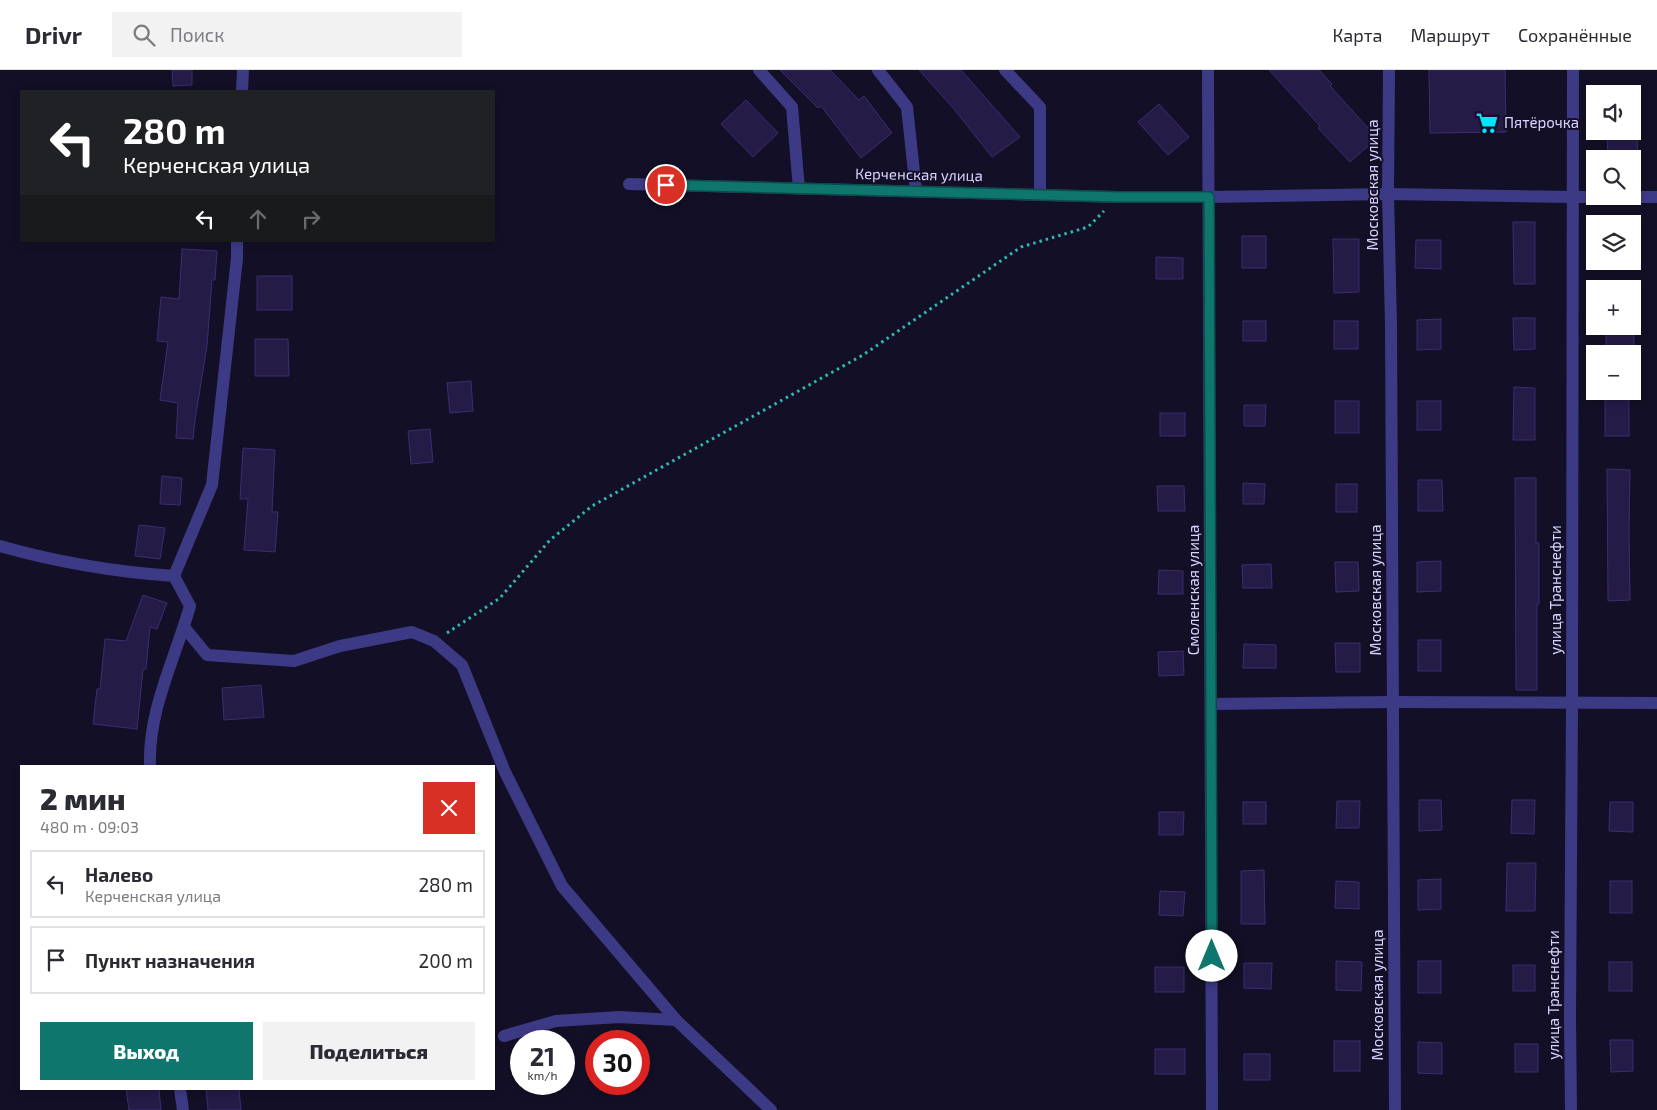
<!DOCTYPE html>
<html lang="ru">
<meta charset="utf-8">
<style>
:root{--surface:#fff;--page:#f2f2f3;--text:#2b2b33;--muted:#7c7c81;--line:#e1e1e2;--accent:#0f766e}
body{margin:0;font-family:"Exo 2",sans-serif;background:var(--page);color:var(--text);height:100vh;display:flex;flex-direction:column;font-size:19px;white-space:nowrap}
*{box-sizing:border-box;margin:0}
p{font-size:16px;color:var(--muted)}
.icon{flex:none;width:28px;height:28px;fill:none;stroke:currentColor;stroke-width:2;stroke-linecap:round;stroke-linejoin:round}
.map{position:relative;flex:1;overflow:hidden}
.side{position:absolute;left:20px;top:695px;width:475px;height:325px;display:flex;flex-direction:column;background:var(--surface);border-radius:0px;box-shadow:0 2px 8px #0003}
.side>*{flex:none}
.banner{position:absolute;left:20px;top:20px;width:475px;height:152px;border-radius:0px;box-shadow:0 2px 8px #0003;background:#202124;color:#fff;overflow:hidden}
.tools{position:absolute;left:1586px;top:15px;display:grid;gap:10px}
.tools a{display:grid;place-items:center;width:55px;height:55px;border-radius:0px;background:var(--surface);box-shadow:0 2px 8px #0003;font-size:25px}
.speed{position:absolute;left:510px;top:960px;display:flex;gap:10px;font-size:25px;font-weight:700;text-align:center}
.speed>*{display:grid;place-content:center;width:65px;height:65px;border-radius:50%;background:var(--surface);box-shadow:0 2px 8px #0003;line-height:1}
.speed small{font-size:12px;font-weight:400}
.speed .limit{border:8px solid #d22;background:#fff;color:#111}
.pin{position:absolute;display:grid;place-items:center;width:42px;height:42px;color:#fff;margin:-21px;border:2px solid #fff;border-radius:50%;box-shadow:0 1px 5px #0007}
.me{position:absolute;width:55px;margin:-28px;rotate:0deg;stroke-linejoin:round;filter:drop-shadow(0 0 4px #0008)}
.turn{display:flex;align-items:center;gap:18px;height:105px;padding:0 20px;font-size:22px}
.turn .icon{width:65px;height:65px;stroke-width:2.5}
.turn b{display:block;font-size:35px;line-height:42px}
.lanes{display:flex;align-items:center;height:48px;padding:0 20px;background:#0003;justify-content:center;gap:25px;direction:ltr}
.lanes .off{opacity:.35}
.round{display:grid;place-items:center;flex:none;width:52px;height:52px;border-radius:0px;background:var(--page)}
.summary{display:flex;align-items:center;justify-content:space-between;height:85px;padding:0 20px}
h1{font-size:30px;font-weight:800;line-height:38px}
.cta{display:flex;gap:10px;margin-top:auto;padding:10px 20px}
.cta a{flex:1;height:58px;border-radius:0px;background:var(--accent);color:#fff;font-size:20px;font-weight:800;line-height:58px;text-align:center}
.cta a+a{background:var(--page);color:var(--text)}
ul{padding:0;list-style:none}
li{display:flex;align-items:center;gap:15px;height:68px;margin:0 10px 8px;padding:0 10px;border:2px solid var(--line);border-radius:0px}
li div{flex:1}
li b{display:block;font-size:19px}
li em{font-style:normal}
header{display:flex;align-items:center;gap:30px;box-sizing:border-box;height:70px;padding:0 25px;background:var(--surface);border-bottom:1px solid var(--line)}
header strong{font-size:24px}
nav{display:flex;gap:28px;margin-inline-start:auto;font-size:18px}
.search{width:350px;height:45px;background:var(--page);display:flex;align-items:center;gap:12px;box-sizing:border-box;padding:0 18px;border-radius:0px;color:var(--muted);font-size:19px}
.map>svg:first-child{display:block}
</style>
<header>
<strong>Drivr</strong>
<div class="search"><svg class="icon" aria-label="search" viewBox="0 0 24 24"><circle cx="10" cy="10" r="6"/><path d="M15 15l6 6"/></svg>Поиск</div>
<nav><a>Карта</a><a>Маршрут</a><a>Сохранённые</a></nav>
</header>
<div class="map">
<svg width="1657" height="1040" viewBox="0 0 1657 1040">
<rect width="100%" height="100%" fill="#130f26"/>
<!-- building -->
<g fill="#241b47" stroke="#3b2d73">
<polygon points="172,0 192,0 192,15 173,16"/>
<polygon points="780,0 830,0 859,30 864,26 892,63 861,88 821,36 818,38"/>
<polygon points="919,0 961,0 1020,67 992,87 954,39"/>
<polygon points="1269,0 1319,0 1332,14 1330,16 1377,68 1350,92 1318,58 1320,56"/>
<polygon points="1429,0 1505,0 1506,62 1430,63"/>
<polygon points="746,30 778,63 753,87 721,54"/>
<polygon points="1159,34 1189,67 1168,85 1138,52"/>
<polygon points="1607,65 1637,65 1638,89 1608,89"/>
<polygon points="1513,152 1535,152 1535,214 1514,214"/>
<rect x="1242" y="166" width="24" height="32"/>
<polygon points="1333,169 1359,169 1359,222 1334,223"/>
<polygon points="1416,170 1441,170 1441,199 1415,198"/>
<polygon points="182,179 217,181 215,210 212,210 207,276 195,350 193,369 176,368 178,333 160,330 168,272 157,271 161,227 179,229"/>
<polygon points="1156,187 1183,188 1183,209 1156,209"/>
<rect x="257" y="206" width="35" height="34"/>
<polygon points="1513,248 1535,248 1535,279 1514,280"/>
<polygon points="1441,249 1441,279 1417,280 1417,250"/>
<rect x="1243" y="251" width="23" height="20"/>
<rect x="1334" y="251" width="24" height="28"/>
<rect x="1606" y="256" width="28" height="21"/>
<polygon points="255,269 288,269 289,306 255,306"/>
<polygon points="471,311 473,341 450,343 447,313"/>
<polygon points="1514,317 1535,318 1535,370 1513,370"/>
<rect x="1605" y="324" width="24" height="42"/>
<rect x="1335" y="331" width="24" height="32"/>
<rect x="1417" y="331" width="24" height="29"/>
<polygon points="1244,335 1266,335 1265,356 1244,356"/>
<rect x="1160" y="343" width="25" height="23"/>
<polygon points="430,359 433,392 411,394 408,361"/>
<polygon points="243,378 275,380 272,442 278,442 275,482 244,480 248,429 240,429"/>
<polygon points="1607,399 1630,400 1629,462 1630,530 1608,531"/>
<polygon points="162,406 182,408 180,435 160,434"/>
<polygon points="1515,408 1536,408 1536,473 1539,473 1539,534 1537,534 1537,620 1516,620"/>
<polygon points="1418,410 1442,410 1443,441 1418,441"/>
<polygon points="1243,413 1265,414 1264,434 1243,434"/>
<rect x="1336" y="414" width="21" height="28"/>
<polygon points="1157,416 1184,416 1185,441 1158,441"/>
<polygon points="139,455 165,458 160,489 135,486"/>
<polygon points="1441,491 1441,521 1417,522 1417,492"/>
<polygon points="1335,492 1358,492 1359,521 1336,522"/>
<polygon points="1271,494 1272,518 1243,518 1242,495"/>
<polygon points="1159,500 1183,501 1183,524 1158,524"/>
<polygon points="143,525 167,533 157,559 150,557 146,599 143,599 137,659 93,654 97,619 100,619 105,569 126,571"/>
<rect x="1418" y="570" width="23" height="31"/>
<polygon points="1335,573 1360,573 1360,602 1336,602"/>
<polygon points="1244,574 1276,575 1276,598 1243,598"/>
<polygon points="1183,581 1184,605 1159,606 1158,582"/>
<polygon points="261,615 264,647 224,650 222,618"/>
<polygon points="1419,730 1441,730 1442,760 1419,761"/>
<polygon points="1512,730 1535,730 1534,764 1511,763"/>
<polygon points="1337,731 1360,731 1359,758 1336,758"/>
<rect x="1243" y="732" width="23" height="22"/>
<polygon points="1610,732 1633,732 1633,762 1609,761"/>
<polygon points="1159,742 1184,742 1183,765 1159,765"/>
<polygon points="1507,793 1536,793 1535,841 1506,841"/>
<polygon points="1264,800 1265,854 1241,854 1241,801"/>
<polygon points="1441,809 1441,839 1418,840 1418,810"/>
<polygon points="1336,811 1359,812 1359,839 1335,838"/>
<rect x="1610" y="811" width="22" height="32"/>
<polygon points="1160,821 1185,822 1183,846 1159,845"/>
<polygon points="1336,891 1362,892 1361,921 1336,920"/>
<rect x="1418" y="891" width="23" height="32"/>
<rect x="1609" y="892" width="23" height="29"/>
<polygon points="1244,893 1272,893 1271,919 1244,918"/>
<rect x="1513" y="895" width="22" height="26"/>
<rect x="1155" y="897" width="29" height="25"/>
<polygon points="1610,970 1633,970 1633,1001 1611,1002"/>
<rect x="1334" y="971" width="26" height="30"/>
<polygon points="1418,972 1442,973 1442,1004 1418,1003"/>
<rect x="1515" y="974" width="23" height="28"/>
<rect x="1155" y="979" width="30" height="25"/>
<rect x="1244" y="984" width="26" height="26"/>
<polygon points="126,1019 159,1019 161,1040 129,1040"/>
<polygon points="206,1019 239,1019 241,1040 208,1040"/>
</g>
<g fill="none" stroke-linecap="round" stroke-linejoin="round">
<!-- path -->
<polyline stroke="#2fb8b0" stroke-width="3" stroke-dasharray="2.5 4" stroke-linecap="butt" points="447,563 500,528 550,470 592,436 863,285 1021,177 1088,157 1104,141"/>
<!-- minor -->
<g stroke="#3d3a85" stroke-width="12">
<polyline points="759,0 792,37 799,119"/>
<polyline points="878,0 907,37 916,121"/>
<polyline points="1005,0 1040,37 1040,125"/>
<polyline points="1208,0 1212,1040"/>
<polyline points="1389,0 1388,124 1391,255 1395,1040"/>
<polyline points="242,21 243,0"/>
<polyline points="629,114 1119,127 1209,127 1388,124 1573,127 1657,127"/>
<path d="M0,476C56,492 116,502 174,506L190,536C175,589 148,640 150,696"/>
<polyline points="174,506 212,415 237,188 237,171"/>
<polyline points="184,557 207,585 294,591 340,576 412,562 434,571 462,595 505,702 562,816 676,950 771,1040"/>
<polyline points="1211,634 1393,632 1657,633"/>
<polyline points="504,966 556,951 619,947 676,950"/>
<polyline points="180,1019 183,1040"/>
<polyline points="1571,1040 1570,948 1572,634 1573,0"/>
</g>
</g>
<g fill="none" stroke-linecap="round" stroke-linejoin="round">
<!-- route casing -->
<g stroke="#0a4d48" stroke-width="12">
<polyline id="route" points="666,115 1119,127 1209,127 1212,886"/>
</g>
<!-- route -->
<use href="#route" stroke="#0f766e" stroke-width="9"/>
</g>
<!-- icons -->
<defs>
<g id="supermarket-bare" transform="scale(1.725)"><path d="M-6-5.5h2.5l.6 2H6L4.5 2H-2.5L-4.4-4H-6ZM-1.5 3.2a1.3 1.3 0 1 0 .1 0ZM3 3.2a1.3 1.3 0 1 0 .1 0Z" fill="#00e5ff" stroke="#130f26" stroke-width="2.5" paint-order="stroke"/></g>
</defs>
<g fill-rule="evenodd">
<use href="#supermarket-bare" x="1487" y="53"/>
</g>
<g text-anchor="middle" stroke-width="4" stroke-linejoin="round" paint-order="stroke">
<!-- poi labels -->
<g font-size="15" fill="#d9d4ff" stroke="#130f26" text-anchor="start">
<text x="1504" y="58">Пятёрочка</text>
</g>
<!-- street labels -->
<g font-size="15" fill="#d9d4ff" stroke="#130f26">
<text transform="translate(919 105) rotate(1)" y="5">Керченская улица</text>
<text transform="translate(1373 115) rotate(-90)" y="5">Московская улица</text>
<text transform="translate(1194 520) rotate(-90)" y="5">Смоленская улица</text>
<text transform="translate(1376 520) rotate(-90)" y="5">Московская улица</text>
<text transform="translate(1556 520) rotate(-90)" y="5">улица Транснефти</text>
<text transform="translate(1378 925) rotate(-90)" y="5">Московская улица</text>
<text transform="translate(1554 925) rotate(-90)" y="5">улица Транснефти</text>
</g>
</g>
</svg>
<div class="tools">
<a><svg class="icon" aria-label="sound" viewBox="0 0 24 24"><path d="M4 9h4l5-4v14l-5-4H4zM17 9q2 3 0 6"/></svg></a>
<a><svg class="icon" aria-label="search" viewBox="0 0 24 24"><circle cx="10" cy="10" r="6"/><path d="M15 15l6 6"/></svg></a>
<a><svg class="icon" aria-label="layers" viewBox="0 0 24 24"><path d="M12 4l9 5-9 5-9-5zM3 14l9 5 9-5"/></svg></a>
<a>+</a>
<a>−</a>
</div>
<div class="speed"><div>21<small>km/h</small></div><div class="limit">30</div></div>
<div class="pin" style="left:666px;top:115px;background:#d93025"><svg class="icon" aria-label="arrive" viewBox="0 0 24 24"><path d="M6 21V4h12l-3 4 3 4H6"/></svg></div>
<svg class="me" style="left:1212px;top:886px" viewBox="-20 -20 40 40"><circle r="19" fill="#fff"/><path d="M0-13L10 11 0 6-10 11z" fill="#0f766e"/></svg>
<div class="banner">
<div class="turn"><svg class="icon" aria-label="left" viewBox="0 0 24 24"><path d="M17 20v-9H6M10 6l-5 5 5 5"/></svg><div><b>280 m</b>Керченская улица</div></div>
<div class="lanes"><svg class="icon" aria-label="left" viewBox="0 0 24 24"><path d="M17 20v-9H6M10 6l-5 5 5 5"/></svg><svg class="icon off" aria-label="ahead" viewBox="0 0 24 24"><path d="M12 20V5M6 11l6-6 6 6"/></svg><svg class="icon off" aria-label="right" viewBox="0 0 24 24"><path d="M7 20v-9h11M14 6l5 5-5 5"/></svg></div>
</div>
<section class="side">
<div class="summary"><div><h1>2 мин</h1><p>480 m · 09:03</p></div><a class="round" style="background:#d93025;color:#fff"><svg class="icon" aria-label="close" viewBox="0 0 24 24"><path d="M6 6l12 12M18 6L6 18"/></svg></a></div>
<ul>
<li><svg class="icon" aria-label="left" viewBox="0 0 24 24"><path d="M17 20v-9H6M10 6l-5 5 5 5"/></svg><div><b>Налево</b><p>Керченская улица</p></div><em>280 m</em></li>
<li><svg class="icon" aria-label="arrive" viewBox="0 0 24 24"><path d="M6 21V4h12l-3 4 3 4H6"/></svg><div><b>Пункт назначения</b></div><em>200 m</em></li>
</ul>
<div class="cta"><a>Выход</a><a>Поделиться</a></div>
</section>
</div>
